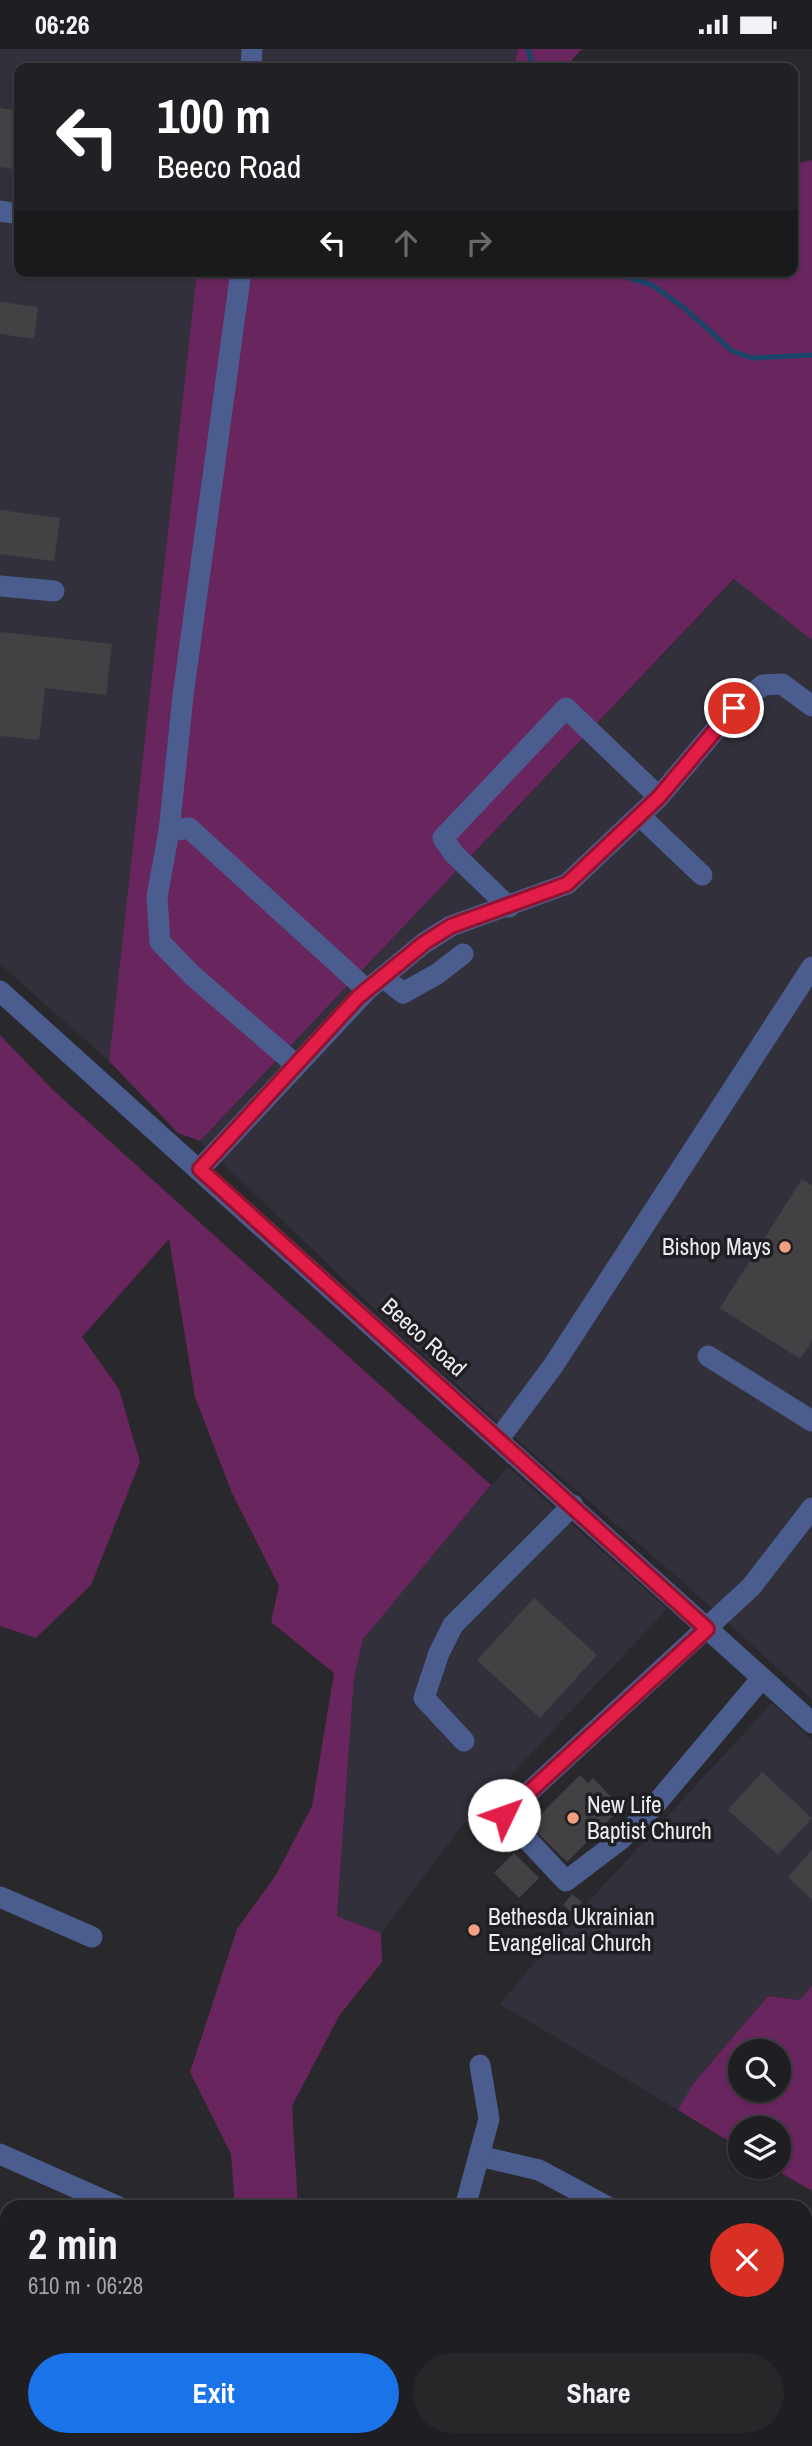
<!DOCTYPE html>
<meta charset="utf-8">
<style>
:root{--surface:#1f1e22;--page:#27272a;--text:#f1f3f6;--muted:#a1a2a5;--line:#3c3c40;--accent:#1a73e8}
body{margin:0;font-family:"Archivo Narrow",sans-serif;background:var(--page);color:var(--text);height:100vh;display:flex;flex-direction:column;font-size:26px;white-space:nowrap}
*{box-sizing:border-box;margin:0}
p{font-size:23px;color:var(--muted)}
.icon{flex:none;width:38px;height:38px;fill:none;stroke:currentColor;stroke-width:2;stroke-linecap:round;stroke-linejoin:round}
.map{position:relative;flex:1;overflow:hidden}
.sheet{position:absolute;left:0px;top:2151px;width:812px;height:247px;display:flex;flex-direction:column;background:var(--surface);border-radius:21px 21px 0 0;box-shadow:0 2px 5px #0004,0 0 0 2px var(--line)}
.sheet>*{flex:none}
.guide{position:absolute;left:14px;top:14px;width:784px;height:214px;border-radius:14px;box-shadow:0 2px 5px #0004,0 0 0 2px var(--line);background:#202124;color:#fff;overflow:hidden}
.controls{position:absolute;left:728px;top:1990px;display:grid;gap:14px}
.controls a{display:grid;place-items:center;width:63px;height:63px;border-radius:50%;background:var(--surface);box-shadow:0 2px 5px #0004,0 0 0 2px var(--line);font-size:35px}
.pin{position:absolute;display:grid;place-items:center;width:60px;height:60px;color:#fff;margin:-30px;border:4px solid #fff;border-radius:50%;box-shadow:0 2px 7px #0007}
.me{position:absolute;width:77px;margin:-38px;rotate:48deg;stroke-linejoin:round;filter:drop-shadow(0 0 5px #0008)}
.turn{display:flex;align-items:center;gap:24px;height:147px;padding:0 28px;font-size:32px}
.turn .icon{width:91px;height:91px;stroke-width:2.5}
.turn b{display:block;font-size:49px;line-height:60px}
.lanes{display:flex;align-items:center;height:66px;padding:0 28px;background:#0003;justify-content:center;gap:35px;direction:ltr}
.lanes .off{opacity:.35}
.round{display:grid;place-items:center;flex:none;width:74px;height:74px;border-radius:37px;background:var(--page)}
.headline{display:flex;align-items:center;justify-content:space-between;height:119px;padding:0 28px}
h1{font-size:42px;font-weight:800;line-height:52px}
.button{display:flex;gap:14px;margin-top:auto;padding:14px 28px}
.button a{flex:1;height:80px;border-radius:42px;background:var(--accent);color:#fff;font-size:28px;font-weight:800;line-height:80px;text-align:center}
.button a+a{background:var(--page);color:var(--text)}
.status{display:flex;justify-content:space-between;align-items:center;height:49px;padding:0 35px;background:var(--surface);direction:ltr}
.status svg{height:19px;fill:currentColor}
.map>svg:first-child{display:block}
</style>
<div class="status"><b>06:26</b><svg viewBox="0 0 49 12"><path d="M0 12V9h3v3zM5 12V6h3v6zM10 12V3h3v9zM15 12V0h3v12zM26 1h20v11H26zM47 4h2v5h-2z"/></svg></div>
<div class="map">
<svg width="812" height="2397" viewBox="0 0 812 2397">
<rect width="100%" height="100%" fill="#29282d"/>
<!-- built -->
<g fill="#32313b">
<polygon points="0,0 518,0 513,19 19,19 19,222 197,222 109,1012 0,915"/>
<polygon points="735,530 812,591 812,1651 683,1533 522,1395 363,1249 200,1092"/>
<polygon points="508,1418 667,1560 459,1781 381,1884 337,1867 354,1629 363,1590 383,1562"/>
<polygon points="772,1654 812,1691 812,1936 800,1951 768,1947 693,2035 678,2061 500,1955 555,1889"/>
</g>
<!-- green -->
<g fill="#69255d" fill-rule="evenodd">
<polygon points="518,0 582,0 572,11 573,19 513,19"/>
<polygon points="812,111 812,591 734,530 200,1092 178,1084 109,1012 197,222 793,222 793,115"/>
<polygon points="0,986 53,1041 491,1436 363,1590 354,1629 337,1867 381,1884 382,1913 339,1967 292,2057 298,2158 235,2158 231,2105 190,2023 237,1880 276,1826 312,1757 334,1624 271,1573 279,1537 232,1444 195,1348 169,1190 82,1288 119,1340 140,1413 91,1536 36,1589 0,1577"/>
<path d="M812,1936V2142L771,2118H779V2079H740V2099L678,2061L693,2035L768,1947L800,1951ZM740,2002H779V2040H740Z"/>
<polygon points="7,2274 7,2390 320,2390 323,2397 0,2397 0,2279"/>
</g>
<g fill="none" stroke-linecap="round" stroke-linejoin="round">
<!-- stream -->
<g stroke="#184568" stroke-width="5">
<polyline points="528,0 533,19"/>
<polyline points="608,222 652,236 683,258 732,302 752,309 812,306"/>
<polyline points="0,2364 7,2365"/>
<polyline points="188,2390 198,2397"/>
</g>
</g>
<!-- building -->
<g fill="#444145">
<polygon points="0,59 19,62 19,121 0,118"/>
<polygon points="0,253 38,258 34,290 0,285"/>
<polygon points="0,461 60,469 54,512 0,505"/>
<polygon points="0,583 112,595 106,646 45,639 39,691 0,687"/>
<polygon points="802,1130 812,1136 812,1292 800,1310 720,1259"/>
<polygon points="534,1549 597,1606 540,1669 477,1611"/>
<polygon points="762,1723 812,1769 778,1806 728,1761"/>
<polygon points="580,1726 588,1734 593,1729 612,1749 607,1753 617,1763 567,1813 530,1776"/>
<polygon points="812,1801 812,1851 788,1828"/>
<polygon points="514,1804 539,1829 519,1849 494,1824"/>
<polygon points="572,1845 582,1853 573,1864 563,1856"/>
</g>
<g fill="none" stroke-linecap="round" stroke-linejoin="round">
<!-- minor -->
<g stroke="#4b5d8f" stroke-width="21">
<polyline points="251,19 252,0"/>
<polyline points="0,162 19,165"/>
<polyline points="241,222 183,647 169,782 157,848 160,893 192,926 296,1016"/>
<polyline points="0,537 54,542"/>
<polyline points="640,767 702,826"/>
<polyline points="169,782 189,779 367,941"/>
<polyline points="509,858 454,805 443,789 566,659 659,748"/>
<polyline points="383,928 403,944 437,925 463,905"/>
<polyline points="0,942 812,1674"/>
<polyline points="200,1120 367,941 424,894 451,877 567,835 659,748 734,659 763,636 782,635 812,657"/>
<polyline points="708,1307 812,1372"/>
<polyline points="498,1391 553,1317 812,918"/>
<polyline points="762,1629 655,1756 620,1791 566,1832 504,1766 751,1538 812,1459"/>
<polyline points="464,1692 424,1649 439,1604 453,1576 573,1456"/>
<polyline points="0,1848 92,1888"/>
<polyline points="0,2105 119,2158"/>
<polyline points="479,2107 539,2121 608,2158"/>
<polyline points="465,2158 489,2070 480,2016"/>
<polyline points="805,2271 812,2275"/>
<polyline points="517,2390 528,2397"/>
</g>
</g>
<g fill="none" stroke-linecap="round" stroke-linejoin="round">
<!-- route casing -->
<g stroke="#92132f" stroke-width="18">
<polyline id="route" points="504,1766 707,1580 200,1120 358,948 424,894 451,877 567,835 659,748 734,659"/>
</g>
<!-- route -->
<use href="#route" stroke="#e11d48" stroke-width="12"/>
</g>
<!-- markers -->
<g fill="#f2a07f" stroke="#1f1f23" stroke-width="2.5">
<circle cx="785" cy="1198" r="7"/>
<circle cx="573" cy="1769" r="7"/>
<circle cx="474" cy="1881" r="7"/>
</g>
<g text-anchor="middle" stroke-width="7" stroke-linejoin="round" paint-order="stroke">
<!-- poi labels -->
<g font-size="23" fill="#ececef" stroke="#1f1f23" text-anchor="start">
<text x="771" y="1206" text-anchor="end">Bishop Mays</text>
<text x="587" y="1764">New Life<tspan x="587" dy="26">Baptist Church</tspan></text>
<text x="488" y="1876">Bethesda Ukrainian<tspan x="488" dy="26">Evangelical Church</tspan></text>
</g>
<!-- street labels -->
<g font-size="23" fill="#ececef" stroke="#1f1f23">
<text transform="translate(424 1288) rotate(42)" y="8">Beeco Road</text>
</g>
</g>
</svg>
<div class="controls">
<a><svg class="icon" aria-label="search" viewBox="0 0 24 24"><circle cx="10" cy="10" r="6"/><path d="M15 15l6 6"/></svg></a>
<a><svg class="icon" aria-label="layers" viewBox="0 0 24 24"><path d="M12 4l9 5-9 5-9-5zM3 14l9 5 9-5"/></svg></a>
</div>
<div class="pin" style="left:734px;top:659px;background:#d93025"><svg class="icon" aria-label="arrive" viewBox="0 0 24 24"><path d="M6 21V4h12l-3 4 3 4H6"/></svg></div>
<svg class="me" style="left:504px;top:1766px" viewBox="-20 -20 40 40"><circle r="19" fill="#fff"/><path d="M0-13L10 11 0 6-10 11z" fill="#e11d48"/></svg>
<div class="guide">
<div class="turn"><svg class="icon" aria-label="left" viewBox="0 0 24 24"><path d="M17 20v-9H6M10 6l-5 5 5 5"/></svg><div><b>100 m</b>Beeco Road</div></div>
<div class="lanes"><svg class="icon" aria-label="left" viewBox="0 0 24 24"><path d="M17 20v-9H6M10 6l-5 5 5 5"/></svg><svg class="icon off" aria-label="ahead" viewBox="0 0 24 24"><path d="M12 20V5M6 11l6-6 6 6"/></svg><svg class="icon off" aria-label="right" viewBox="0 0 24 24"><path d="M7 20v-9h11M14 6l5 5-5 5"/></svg></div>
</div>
<section class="sheet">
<div class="headline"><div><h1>2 min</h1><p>610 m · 06:28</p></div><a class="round" style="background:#d93025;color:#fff"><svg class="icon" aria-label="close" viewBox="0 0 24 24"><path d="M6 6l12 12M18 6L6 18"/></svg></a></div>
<div class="button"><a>Exit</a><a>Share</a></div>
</section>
</div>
